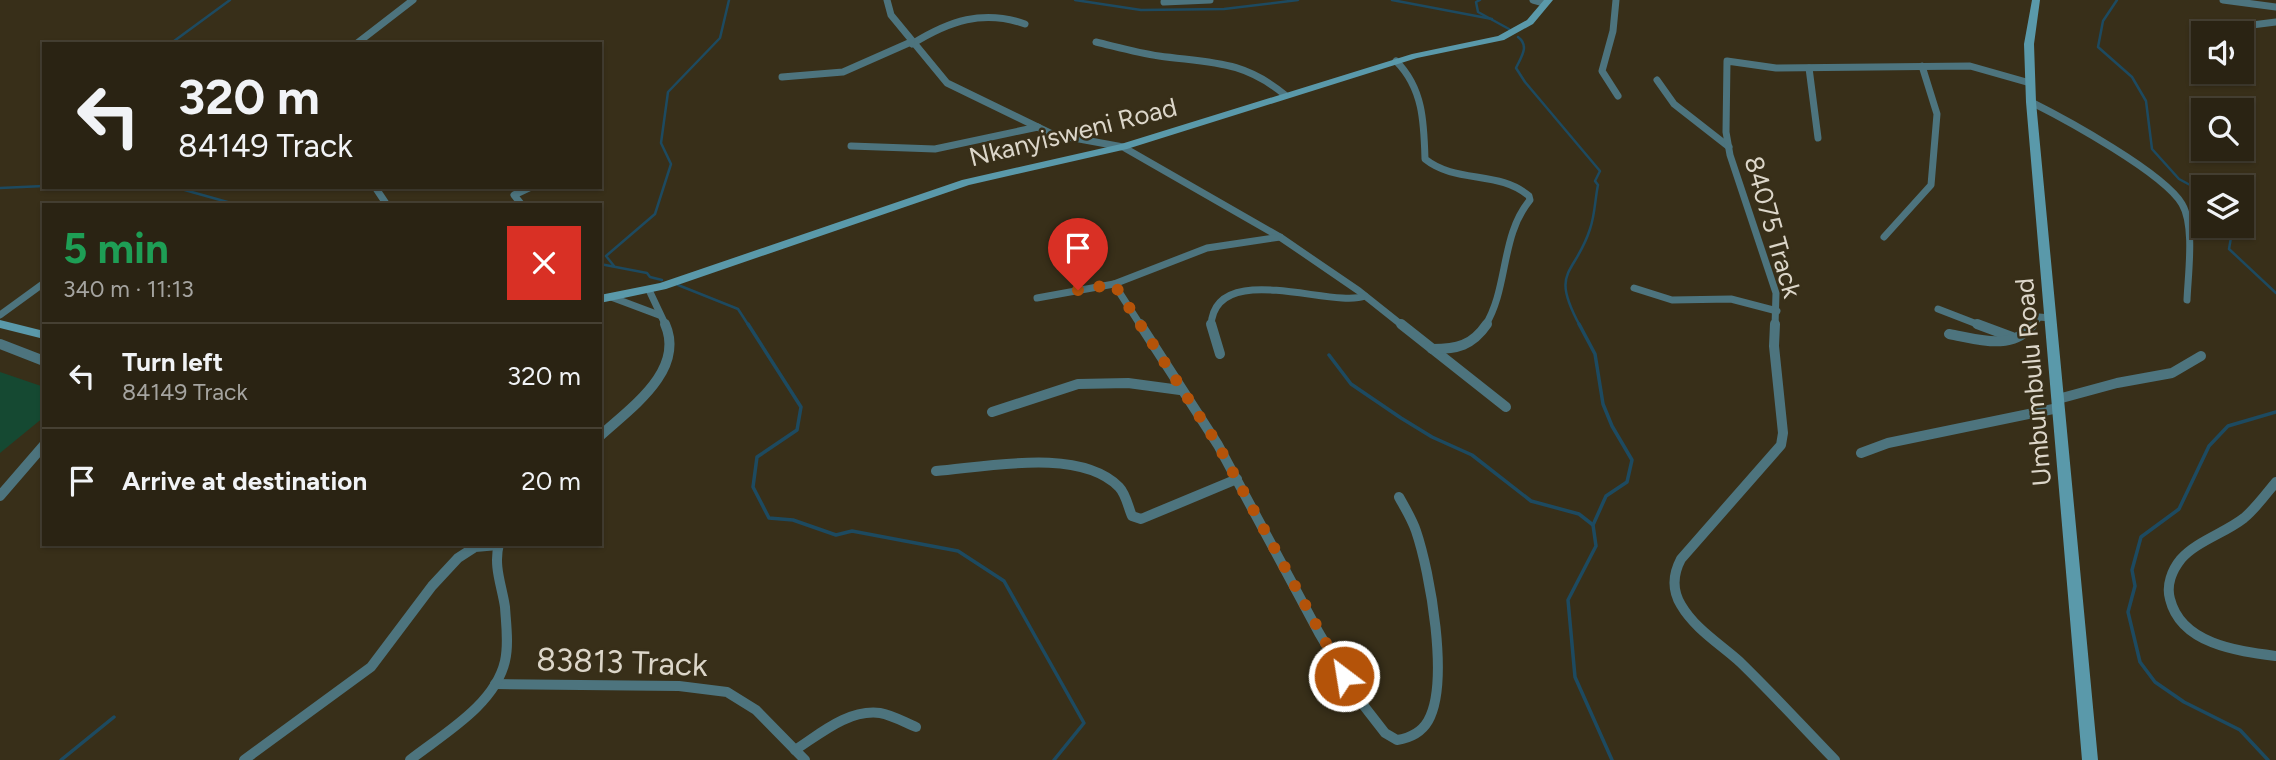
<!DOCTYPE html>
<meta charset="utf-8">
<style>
:root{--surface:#2a2313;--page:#322b1c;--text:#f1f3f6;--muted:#a5a4a0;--line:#464033}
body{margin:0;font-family:Figtree,sans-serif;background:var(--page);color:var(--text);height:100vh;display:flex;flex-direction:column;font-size:26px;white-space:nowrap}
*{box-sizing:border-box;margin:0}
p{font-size:23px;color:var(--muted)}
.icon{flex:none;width:38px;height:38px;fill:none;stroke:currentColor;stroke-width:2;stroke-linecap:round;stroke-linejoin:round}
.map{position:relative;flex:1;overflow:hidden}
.sheet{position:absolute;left:42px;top:203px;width:560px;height:343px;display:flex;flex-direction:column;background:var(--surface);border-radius:0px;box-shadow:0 2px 5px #0004,0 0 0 2px var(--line)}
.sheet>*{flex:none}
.top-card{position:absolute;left:42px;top:42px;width:560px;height:147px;border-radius:0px;box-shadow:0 2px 5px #0004,0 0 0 2px var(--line);background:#2a2313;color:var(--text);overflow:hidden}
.fabs{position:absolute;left:2191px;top:21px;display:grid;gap:14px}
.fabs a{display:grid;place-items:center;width:63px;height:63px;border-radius:0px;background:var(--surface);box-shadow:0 2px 5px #0004,0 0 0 2px var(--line);font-size:35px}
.pin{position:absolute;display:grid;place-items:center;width:60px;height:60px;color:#fff;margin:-72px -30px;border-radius:50% 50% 50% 0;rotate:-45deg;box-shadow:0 0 7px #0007}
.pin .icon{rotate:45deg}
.me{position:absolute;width:77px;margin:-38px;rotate:329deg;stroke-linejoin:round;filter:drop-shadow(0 0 5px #0008)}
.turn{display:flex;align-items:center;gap:24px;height:147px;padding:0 21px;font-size:32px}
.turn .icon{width:91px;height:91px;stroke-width:2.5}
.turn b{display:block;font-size:49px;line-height:60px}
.round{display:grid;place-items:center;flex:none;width:74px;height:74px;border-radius:0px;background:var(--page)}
.overview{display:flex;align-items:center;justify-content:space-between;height:119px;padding:0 21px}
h1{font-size:42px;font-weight:700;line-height:52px;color:#1e9e55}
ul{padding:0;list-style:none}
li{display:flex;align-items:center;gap:21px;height:105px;padding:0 21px;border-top:2px solid var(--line)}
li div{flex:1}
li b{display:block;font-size:26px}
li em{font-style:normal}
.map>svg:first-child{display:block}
</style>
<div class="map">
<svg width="2276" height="760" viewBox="0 0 2276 760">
<rect width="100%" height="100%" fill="#382f19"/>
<!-- green -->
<polygon fill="#154932" points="0,372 44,387 44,417 0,453"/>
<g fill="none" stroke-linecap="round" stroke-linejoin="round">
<!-- stream-far1 -->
<g stroke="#1d4a60" stroke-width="2.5">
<polyline points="1075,0 1141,10 1224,9 1298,0"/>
<polyline points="1392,0 1492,19"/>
<polyline points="1480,0 1476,2 1478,12 1509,29"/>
<polyline points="2117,0 2103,21 2098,47 2132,77 2146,101 2152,149 2179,179 2203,192"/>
<path d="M1518,37C1530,46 1521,57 1516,68L1525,82L1600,171L1595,181L1598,185C1595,199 1595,215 1590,229C1575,276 1549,269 1580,326"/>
<polyline points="170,44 230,0"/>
<polyline points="174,187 238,205"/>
<polyline points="0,188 44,186"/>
<polyline points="2233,226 2229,249 2276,293"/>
<polyline points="600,264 647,273 650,277 662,280"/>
<polyline points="614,266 606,256 655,214 671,164 661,143 668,92 720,38 729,0"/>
<polyline points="678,285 738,309 749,326"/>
</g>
<!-- stream -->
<g stroke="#1d4a60" stroke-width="3.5">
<polyline points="748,324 801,407 797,430 757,457 753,487 769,518 793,520 836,535 852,531 958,551 1004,581 1084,723 1054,760"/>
<polyline points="1579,324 1595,354 1603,404 1612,426 1632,460 1627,482 1606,496 1593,525 1596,546 1568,600 1575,677 1612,760"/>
<polyline points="1329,355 1351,384 1401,418 1432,437 1472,455 1531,501 1579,514 1593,525"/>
<polyline points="61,760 114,717"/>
<polyline points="2268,760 2240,730 2184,702 2155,682 2140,662 2128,612 2135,586 2132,570 2141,537 2179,509 2209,446 2228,426 2276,412"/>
</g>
<!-- street-far1 -->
<g stroke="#4d747e" stroke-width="7">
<polyline points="887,0 891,15 947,83 1052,134 1123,147 1280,237 1359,291 1403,326"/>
<polyline points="1533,0 1544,3"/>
<polyline points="1616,0 1613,31 1602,71 1618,96"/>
<polyline points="2223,0 2276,7"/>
<polyline points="1164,2 1210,0"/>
<polyline points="2228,28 2276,22"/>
<path d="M1096,42C1117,47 1138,53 1159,56C1211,63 1243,60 1285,95"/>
<polyline points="356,44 413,0"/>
<path d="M912,44C949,21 983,9 1025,24"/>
<path d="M1396,61C1423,88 1424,122 1425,159C1456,184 1499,170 1529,196L1530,200C1500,236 1509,287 1485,326"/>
<polyline points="1809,68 1818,138"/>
<polyline points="782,77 843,72 911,42"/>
<polyline points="1657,80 1674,104 1729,147"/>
<path d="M2031,102C2065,119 2164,173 2182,204C2195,226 2188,274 2187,300"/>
<polyline points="851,146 935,149 1038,127"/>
<polyline points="375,187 387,205"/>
<polyline points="522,205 514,195 531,187"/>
<polyline points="1884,237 1931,185 1937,114 1922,66"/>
<polyline points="1114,284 1207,248 1280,237"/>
<polyline points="1634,288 1672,300 1731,299 1777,311"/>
<polyline points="649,290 666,326"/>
<polyline points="611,297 659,315"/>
<polyline points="1037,298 1114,284 1141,326"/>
<polyline points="1938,309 1982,326"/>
<polyline points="0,315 44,283"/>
<path d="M1211,326C1214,258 1332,309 1365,296"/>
<polyline points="1775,326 1776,293 1730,155 1726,132 1727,61 1776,68 1970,66 2030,83"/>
<polyline points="2032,326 2039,317 2051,318"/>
</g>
<!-- street -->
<g stroke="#4d747e" stroke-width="10">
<path d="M1140,324L1218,445L1319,633L1357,697L1385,733L1397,740C1410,738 1421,733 1428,721C1450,683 1430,572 1416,531C1412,519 1405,508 1399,497"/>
<polyline points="1211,324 1220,354"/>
<polyline points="1401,324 1506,407"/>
<path d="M1775,324L1774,346L1783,433L1781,445L1681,559C1673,574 1672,590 1681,605C1695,629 1720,644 1740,662C1773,694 1803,727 1835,760"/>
<polyline points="1977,324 2012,337"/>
<path d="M1949,334C1977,339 2013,352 2033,324"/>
<polyline points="0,344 44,361"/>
<path d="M1432,349C1457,349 1472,346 1487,324"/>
<polyline points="2058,399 2117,383 2172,373 2201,356"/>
<polyline points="992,412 1078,384 1128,383 1180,390"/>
<path d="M600,436C629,409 686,371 665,324"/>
<polyline points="1861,453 1888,443 2058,408"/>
<path d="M936,471C986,467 1080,447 1119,487C1126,494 1128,507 1132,516L1141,519L1237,479"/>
<path d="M2276,482C2266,494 2256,508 2244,518C2225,533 2197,541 2181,559C2172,570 2166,585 2170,599C2181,644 2237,651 2276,656"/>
<polyline points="0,496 44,445"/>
<polyline points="495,684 679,686 727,692 756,710 805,760"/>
<path d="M795,750C820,734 848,709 880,713C892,715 904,722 916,727"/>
<polyline points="244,760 371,667 432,586 458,558 475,547 498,545"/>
<path d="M410,760C443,734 495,705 505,661C509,644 506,624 505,607C502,586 493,566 499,544"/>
</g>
<!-- secondary -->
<g fill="#5a99aa" fill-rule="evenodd">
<polygon points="1544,0 1553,0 1533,24 1504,40 1417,58 1127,149 969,185 666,289 600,303 600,295 660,283 962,180 1121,144 1412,54 1498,36 1527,20"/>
<polygon points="2032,0 2040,0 2034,44 2036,102 2098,760 2082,760 2026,102 2024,44"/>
<polygon points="0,320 44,331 44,339 0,328"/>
</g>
</g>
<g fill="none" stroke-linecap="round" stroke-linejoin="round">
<!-- route -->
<polyline stroke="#b45309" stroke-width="12" stroke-dasharray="0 21.6" points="1078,290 1114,284 1218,445 1344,676"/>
</g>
<g text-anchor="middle" stroke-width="5" stroke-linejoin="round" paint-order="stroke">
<!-- street labels -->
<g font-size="26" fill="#dcd6c9" stroke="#382f19">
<text transform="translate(1073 132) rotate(-14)" y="9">Nkanyisweni Road</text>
<text transform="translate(1773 227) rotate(74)" y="9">84075 Track</text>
<text transform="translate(2033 382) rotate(-95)" y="9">Umbumbulu Road</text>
</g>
<!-- near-street labels -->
<g font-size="32" fill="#dcd6c9" stroke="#382f19">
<text transform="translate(622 662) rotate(2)" y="11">83813 Track</text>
</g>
</g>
</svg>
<div class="fabs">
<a><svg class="icon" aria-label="sound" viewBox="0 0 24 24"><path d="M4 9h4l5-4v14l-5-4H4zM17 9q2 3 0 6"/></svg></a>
<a><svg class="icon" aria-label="search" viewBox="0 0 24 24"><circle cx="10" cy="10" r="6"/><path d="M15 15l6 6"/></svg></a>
<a><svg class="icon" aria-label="layers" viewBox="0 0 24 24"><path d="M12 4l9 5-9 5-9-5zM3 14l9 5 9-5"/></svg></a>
</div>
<div class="pin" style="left:1078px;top:290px;background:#d93025"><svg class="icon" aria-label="arrive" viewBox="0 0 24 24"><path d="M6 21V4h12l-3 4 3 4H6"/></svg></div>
<svg class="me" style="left:1344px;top:676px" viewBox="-20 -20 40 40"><circle r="17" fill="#b45309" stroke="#fff" stroke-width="3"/><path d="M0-11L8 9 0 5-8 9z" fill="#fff"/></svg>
<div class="top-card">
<div class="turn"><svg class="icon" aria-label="left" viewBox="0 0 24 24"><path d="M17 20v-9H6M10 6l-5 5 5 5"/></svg><div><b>320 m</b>84149 Track</div></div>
</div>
<section class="sheet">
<div class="overview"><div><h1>5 min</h1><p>340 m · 11:13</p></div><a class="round" style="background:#d93025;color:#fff"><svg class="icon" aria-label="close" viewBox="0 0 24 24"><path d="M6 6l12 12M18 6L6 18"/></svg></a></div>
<ul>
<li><svg class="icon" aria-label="left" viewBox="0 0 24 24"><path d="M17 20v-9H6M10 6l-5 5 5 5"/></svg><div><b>Turn left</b><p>84149 Track</p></div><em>320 m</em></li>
<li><svg class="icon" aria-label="arrive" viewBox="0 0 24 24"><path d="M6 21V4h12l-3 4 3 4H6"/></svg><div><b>Arrive at destination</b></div><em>20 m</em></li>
</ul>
</section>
</div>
